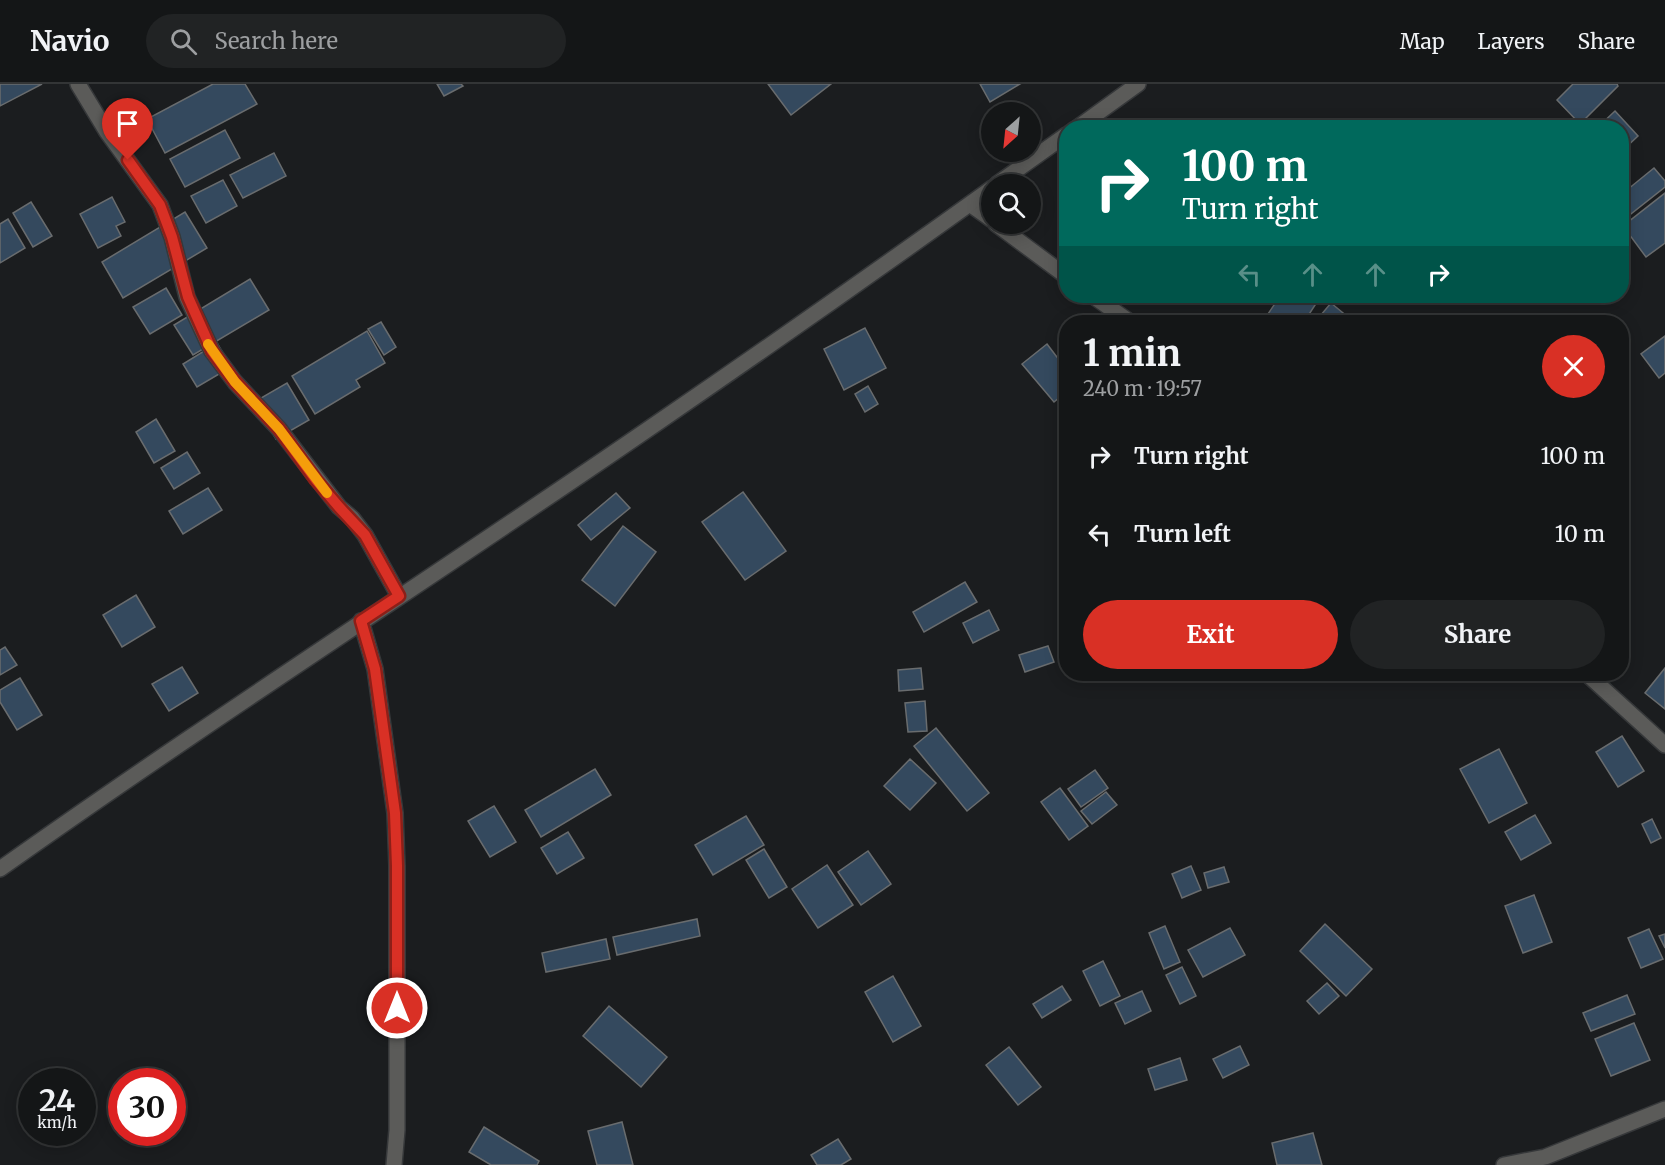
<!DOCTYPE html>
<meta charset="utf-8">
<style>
:root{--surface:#141617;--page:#212324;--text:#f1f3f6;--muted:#9d9fa1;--line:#333536;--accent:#d93025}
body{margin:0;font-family:Merriweather,serif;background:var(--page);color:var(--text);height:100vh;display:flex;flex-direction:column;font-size:22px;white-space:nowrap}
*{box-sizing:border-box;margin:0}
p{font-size:20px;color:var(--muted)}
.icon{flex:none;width:33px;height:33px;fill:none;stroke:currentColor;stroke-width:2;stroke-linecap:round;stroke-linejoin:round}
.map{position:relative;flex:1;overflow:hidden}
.side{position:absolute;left:1059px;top:231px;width:570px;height:366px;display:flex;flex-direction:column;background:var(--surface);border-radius:24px;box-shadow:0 3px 15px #0003,0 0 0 2px var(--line)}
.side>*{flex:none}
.hud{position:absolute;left:1059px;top:36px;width:570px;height:183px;border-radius:24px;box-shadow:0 3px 15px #0003,0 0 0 2px var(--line);background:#00695c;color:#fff;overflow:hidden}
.needle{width:39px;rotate:207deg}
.buttons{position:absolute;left:981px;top:18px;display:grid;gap:12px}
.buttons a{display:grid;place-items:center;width:60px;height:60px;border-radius:50%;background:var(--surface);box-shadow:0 3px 15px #0003,0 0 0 2px var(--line);font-size:30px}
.speed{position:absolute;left:18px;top:984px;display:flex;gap:12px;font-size:30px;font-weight:700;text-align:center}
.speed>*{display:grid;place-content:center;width:78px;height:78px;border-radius:50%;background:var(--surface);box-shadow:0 3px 15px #0003,0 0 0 2px var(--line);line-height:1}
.speed small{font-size:15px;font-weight:400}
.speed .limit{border:9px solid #d22;background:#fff;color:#111}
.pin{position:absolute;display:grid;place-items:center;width:51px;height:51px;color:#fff;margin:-62px -26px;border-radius:50% 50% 50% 0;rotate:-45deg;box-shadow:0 0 6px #0007}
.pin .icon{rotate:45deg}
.me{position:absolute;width:66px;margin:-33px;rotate:0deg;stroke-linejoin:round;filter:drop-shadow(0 0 4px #0008)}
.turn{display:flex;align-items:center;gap:21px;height:126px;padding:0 24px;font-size:27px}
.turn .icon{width:78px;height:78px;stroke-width:2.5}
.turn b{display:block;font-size:42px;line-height:51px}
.lanes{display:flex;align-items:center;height:57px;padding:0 24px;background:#0003;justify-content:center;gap:30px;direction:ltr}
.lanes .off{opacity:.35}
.round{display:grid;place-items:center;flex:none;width:63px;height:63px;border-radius:32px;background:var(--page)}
.headline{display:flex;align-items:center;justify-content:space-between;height:102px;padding:0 24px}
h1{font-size:36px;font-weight:700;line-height:45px}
.button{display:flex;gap:12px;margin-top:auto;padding:12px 24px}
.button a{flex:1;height:69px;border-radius:36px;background:var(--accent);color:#fff;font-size:24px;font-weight:700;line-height:69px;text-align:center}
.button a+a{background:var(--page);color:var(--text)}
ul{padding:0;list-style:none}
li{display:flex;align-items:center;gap:18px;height:78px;padding:0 24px}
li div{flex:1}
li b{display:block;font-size:22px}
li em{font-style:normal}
header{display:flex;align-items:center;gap:36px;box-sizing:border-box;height:84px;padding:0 30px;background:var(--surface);border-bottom:2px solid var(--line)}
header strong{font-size:28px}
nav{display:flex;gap:33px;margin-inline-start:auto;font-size:21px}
.search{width:420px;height:54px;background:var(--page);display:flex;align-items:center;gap:15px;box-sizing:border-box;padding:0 21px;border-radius:33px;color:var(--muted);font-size:22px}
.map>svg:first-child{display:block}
</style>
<header>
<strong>Navio</strong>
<div class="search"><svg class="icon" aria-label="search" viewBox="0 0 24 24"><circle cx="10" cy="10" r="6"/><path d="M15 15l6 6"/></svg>Search here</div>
<nav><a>Map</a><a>Layers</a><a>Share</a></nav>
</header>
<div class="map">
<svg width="1665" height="1081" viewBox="0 0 1665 1081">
<rect width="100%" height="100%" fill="#1b1d1f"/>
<!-- building -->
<g fill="#34495e" stroke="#696c6e" stroke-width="1.5">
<polygon points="0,0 42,0 0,22"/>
<polygon points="213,0 245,0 257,20 165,69 147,35"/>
<polygon points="437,0 461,0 463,2 444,12"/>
<polygon points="768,0 831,0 791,31"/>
<polygon points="980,0 1020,0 990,18"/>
<polygon points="1573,0 1617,0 1618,2 1580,40 1557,16"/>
<polygon points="1615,27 1638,52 1622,67 1622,44 1597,44"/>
<polygon points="225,46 240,74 185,103 170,75"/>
<polygon points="274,69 286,92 243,114 230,91"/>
<polygon points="1654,84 1665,97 1665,103 1622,137 1622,110"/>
<polygon points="223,96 237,122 206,139 191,112"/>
<polygon points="1665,109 1665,159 1646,173 1623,142"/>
<polygon points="112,113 125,138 116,142 121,152 98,164 80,130"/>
<polygon points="31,118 52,152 33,163 13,129"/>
<polygon points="185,128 207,164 123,214 102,178"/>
<polygon points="8,135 25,164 0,179 0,140"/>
<polygon points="250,195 269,226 193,271 174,241"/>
<polygon points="166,204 182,231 150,250 133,223"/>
<polygon points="1280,212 1314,212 1319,215 1304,238 1282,238 1268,230"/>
<polygon points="1331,219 1354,238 1315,238"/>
<polygon points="381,238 396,263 384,271 368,245"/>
<polygon points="865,244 886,284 844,306 824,265"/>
<polygon points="367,247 385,279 356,296 360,303 315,330 292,292"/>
<polygon points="1665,252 1665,289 1659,294 1641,270"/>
<polygon points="217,259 231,283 197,303 183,280"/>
<polygon points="1047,260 1066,285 1066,308 1054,318 1022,280"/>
<polygon points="287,299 309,336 276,355 254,318"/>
<polygon points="868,302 878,320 865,328 855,310"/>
<polygon points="156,335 175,367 154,379 136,348"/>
<polygon points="187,368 200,389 174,405 161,384"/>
<polygon points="208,404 222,426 183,450 169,427"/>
<polygon points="743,408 786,467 745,496 702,438"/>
<polygon points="616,409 630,424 591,456 578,441"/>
<polygon points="623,442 656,468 615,522 582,496"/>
<polygon points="965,498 977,518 924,548 913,528"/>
<polygon points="136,511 155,543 122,563 103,531"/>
<polygon points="989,526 999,546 973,559 963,539"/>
<polygon points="1048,562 1054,578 1025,588 1019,571"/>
<polygon points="5,563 17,581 0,591 0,566"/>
<polygon points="182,583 198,609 169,627 152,600"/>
<polygon points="921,584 923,605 899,607 898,586"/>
<polygon points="1665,584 1665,625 1645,609"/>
<polygon points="20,594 42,631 17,646 0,618 0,606"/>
<polygon points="925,617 927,647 908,648 905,619"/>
<polygon points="936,644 989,709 967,727 914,662"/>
<polygon points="1622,652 1644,687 1618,703 1596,668"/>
<polygon points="1499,665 1527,719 1489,739 1460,685"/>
<polygon points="910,675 936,699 910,726 884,702"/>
<polygon points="595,685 611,711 541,753 525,726"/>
<polygon points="1095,686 1108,704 1081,723 1068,705"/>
<polygon points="1060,704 1088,742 1069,756 1041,718"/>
<polygon points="1106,708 1117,721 1092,740 1081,727"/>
<polygon points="494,722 516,758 490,773 468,737"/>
<polygon points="1535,731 1551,759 1521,776 1505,748"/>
<polygon points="746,732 764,761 713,791 695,761"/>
<polygon points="1652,735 1661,754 1651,759 1642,740"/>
<polygon points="568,748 584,774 557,790 541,764"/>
<polygon points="764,765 787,803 769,814 746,776"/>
<polygon points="868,767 891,800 861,821 838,788"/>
<polygon points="827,781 853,821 818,844 792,805"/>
<polygon points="1191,782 1201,806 1182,814 1172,790"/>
<polygon points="1224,783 1229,798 1208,804 1204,789"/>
<polygon points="1534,811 1552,858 1523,869 1505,822"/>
<polygon points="697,835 700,852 617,871 613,853"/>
<polygon points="1325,840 1372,885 1346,912 1300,867"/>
<polygon points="1165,842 1180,878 1164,885 1149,849"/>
<polygon points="1230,844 1245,871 1203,893 1188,866"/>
<polygon points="1649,845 1663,875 1641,884 1628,854"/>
<polygon points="1665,850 1665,864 1659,852"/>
<polygon points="606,855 610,875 546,888 542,869"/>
<polygon points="1103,877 1120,912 1100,922 1083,887"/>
<polygon points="1182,883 1196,912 1180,920 1166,891"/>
<polygon points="893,892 921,942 893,958 865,908"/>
<polygon points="1327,899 1339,912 1319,930 1307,917"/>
<polygon points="1062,902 1071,916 1042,934 1033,920"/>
<polygon points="1142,907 1151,927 1125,940 1115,919"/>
<polygon points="1627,911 1635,930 1591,947 1583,929"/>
<polygon points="609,922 667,973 641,1003 583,952"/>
<polygon points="1634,939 1650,976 1611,992 1595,955"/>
<polygon points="1240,962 1249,981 1223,994 1213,975"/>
<polygon points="1009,963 1041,1003 1018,1021 986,981"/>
<polygon points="1180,974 1187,996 1155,1006 1148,985"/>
<polygon points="622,1038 633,1081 597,1081 588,1047"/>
<polygon points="484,1043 539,1077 537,1081 491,1081 469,1068"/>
<polygon points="1313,1049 1322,1081 1277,1081 1272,1059"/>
<polygon points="838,1055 851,1075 841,1081 817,1081 811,1071"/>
</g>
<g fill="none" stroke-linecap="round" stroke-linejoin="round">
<!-- minor casing -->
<g stroke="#36383a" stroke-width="18">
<g id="minor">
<polyline points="78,0 107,48 160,121 172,153 187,213 212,267 235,298 279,345 339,423 352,434 365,451 399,512"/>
<polyline points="1077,44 1138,0"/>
<polyline points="997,100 1066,51"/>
<polyline points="979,115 971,121 992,136"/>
<polyline points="996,140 1066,192"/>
<polyline points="1093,212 1130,238"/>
<polyline points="361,537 375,585 395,729 397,782 397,1046 394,1081"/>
<polyline points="1587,590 1665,661"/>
<path d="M0,785C217,631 441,488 660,337C771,261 882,183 992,104"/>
<polyline points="1504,1081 1545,1073 1665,1025"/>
</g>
</g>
<!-- minor -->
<use href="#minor" stroke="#5b5b59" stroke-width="15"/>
</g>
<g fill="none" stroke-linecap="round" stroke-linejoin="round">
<!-- route casing -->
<g stroke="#8d1f18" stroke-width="15">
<polyline id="route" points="128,76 160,121 172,153 188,213 212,267 235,298 279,345 316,396 339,423 365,451 399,512 361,537 375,585 395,729 397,782 397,924"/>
</g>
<!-- route -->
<use href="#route" stroke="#d93025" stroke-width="10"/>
<!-- slow -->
<polyline stroke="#f59e0b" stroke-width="10" points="208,260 235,298 279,345 327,409"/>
</g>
</svg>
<div class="buttons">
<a><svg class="needle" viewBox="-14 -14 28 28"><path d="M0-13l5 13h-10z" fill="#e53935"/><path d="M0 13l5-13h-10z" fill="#9d9fa1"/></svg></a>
<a><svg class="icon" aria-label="search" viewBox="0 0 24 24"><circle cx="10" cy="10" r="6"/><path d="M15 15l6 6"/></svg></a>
</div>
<div class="speed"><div>24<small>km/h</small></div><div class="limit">30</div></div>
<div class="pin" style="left:128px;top:76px;background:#d93025"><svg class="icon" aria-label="arrive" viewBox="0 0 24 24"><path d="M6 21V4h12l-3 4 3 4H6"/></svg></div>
<svg class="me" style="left:397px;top:924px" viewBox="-20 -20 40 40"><circle r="17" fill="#d93025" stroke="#fff" stroke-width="3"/><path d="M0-11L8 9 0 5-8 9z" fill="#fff"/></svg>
<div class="hud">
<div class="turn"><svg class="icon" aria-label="right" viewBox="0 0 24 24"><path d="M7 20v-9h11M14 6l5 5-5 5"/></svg><div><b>100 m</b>Turn right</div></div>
<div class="lanes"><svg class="icon off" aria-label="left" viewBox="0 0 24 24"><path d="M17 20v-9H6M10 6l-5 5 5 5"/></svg><svg class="icon off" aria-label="ahead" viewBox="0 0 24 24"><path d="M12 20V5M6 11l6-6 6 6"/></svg><svg class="icon off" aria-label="ahead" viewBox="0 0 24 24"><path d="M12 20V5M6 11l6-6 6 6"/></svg><svg class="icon" aria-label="right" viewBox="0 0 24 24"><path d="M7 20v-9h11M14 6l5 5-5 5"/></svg></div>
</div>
<section class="side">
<div class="headline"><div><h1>1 min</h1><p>240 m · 19:57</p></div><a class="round" style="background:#d93025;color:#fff"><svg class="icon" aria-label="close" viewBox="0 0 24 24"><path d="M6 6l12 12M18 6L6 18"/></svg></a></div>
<ul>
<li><svg class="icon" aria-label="right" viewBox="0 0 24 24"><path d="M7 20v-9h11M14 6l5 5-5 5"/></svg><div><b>Turn right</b></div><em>100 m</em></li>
<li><svg class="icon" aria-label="left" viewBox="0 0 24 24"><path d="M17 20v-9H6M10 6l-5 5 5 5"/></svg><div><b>Turn left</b></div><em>10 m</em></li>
</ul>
<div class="button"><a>Exit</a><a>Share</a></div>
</section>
</div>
